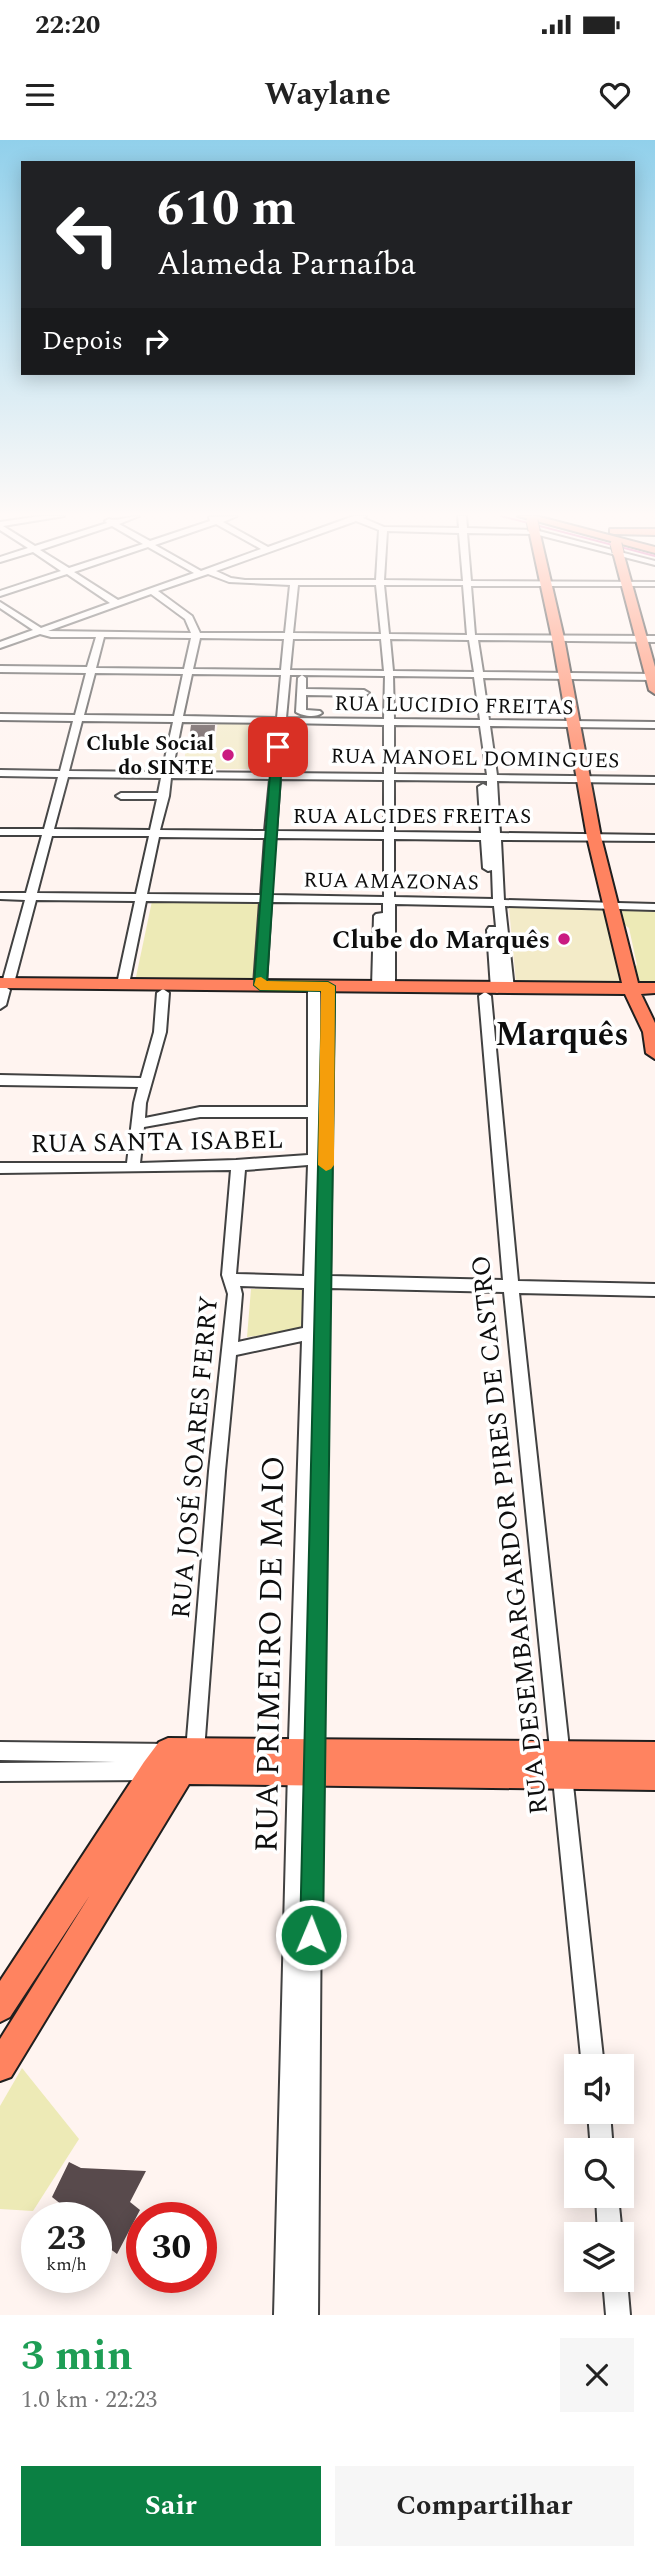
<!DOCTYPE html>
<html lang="pt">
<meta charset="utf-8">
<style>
:root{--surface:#fff;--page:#f6f6f6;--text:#222;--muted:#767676;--accent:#0b8043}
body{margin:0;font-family:Spectral,serif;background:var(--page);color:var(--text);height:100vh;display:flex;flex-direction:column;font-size:26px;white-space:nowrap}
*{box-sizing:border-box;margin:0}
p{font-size:23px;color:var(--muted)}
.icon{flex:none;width:38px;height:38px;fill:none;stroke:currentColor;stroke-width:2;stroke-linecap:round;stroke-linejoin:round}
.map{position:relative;height:2175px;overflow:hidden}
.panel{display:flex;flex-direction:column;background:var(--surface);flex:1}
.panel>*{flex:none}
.hud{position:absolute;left:21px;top:21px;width:614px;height:214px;border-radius:0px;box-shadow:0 4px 18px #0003;background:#202124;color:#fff;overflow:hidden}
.buttons{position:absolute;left:564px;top:1914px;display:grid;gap:14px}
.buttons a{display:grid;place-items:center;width:70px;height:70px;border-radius:0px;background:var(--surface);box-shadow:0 4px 18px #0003;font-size:35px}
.speed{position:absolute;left:21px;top:2062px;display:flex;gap:14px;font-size:35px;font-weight:700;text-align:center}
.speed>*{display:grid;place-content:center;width:91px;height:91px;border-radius:50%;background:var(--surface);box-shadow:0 4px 18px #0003;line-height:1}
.speed small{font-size:18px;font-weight:400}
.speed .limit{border:10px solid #d22;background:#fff;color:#111}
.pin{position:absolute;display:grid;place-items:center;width:60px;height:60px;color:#fff;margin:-30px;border-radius:14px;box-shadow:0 4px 10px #0006}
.me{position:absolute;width:77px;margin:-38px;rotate:1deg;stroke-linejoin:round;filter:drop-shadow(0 0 5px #0008)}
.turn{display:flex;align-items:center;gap:24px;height:147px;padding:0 21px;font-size:32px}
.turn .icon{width:91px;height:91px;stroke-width:2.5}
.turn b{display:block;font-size:49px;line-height:60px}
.then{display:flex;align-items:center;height:66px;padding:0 21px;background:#0003;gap:14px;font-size:26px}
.round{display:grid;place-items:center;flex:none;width:74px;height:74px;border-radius:0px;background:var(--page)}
.summary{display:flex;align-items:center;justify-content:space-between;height:119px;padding:0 21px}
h1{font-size:42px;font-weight:700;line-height:52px;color:#1e9e55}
.button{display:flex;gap:14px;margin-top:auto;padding:14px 21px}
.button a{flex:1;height:80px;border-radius:0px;background:var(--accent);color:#fff;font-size:28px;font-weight:700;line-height:80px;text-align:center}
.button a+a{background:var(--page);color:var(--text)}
.status{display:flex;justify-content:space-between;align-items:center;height:49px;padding:0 35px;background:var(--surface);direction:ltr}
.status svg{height:19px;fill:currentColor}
header{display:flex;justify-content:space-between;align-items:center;height:91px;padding:0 21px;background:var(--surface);font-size:32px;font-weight:700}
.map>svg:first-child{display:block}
</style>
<div class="status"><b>22:20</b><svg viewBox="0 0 49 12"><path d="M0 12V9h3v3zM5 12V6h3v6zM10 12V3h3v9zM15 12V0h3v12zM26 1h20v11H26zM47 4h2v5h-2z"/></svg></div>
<header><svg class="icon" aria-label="menu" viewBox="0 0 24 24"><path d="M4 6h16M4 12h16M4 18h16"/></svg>Waylane<svg class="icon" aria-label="heart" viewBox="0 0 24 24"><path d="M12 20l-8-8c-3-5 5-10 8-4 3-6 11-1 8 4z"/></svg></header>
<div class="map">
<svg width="655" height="2175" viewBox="0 0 655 2175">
<rect width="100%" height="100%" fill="#fff4f0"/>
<!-- green -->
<g fill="#edeab6">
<polygon points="152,761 263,761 256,840 136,837"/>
<polygon points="622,771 655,771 655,846 639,847 633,828 637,825 629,788 625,785"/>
<polygon points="251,1149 309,1150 306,1190 247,1197"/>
<polygon points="22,1928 79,1999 33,2071 0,2069 0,1966"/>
</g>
<!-- pitch -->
<g fill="#f3ebc8">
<polygon points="218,581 275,582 270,629 183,629 187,601 215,601"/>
<polygon points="513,765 608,769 625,844 516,842 509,768"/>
</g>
<!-- building -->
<g fill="#584a4c">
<polygon points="191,585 215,585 214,599 189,599"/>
<polygon points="69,2022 81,2028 146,2031 130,2062 140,2070 117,2114 105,2105 96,2123 96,2077 67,2077 62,2065 52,2057"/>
</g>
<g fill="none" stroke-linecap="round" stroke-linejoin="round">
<!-- minor casing -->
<g stroke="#414141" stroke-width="4">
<g id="minor">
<path d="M41,376H64L3,386L35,406L107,383L105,381L109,379C117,382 129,376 139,376L119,384L150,401L210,381L209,377L237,376L223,382L268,407L354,376H366L363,378L384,387L459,388L458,376H466L467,388L535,390L655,421V425L535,394L467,393L471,441L655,442V446H471L475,495L655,496V502L478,500L483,532L655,534V540L483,538L489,580L655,582V588L490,586L497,635L655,637V643L497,641L500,693L655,695V701L501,700L504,760L655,764V770L505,766L514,849L508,853L502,850L497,853L491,849L487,790L489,787H496L494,766L395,764V847L389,851L384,848L378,851L372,847L374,776L376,774L383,773V763L271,762L266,845L260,849L254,845L260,762L146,761L129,844L123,848L117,844L135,761L36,760L14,843L8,847L4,846L2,843L25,760L0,759V753H26L42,695H0V689H44L58,637L0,636V630L60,631L73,581L0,580V574L75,575L86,533L0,532V526L87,527L96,497H51L40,494L0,508V502L33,490L0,468V462L41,488L110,463L67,434L0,456V451L61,431L33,412L0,422V417L28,408L0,390V382ZM356,381L379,390L376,440H245L231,438L216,431ZM216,384L261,409L201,431L155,405ZM112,386L143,404L69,428L40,410ZM387,391L459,393L463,441L384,440ZM148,407L194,433L118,460L74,432ZM208,434L229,442L290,445L285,493H200L192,476L158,451ZM298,445H376L381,494L293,493ZM384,445H463L467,495L389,494ZM151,454L185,479L191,493L48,491ZM104,497L191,498L184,529L96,528ZM200,498L284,499L281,530L193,529ZM293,499H381L384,531L290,530ZM390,499L469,500L474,532L393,531ZM95,533L183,534L174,576L84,575ZM192,534L281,535L277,578L183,576ZM290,535H302L298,538L296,572C302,576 316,578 322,573L320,571L306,570V555L364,556L369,553L364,550L306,549V538L302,535L385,536L384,579L286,578ZM393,536L474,537L480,580L394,579ZM82,581L173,582L162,632L69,631ZM182,582L276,583L271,633L172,632ZM285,583L384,585V634L281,633ZM394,585L480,586L487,635L394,634ZM68,637L161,638L158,653H121L116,656L121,659H157L150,690L54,689ZM171,638L270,639L265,691L160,690L169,656ZM280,639L384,640V692L276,691ZM394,640L487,641V646L483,644L478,647L481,693L394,692ZM52,696H149L136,754L37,753ZM159,697L265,698L261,755L147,754ZM275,698L384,699V757L271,755ZM394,699L481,700L483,728L488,731L492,730L493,759L394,757Z"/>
<path d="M314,842L320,846L321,910L322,846L328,842L334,846L330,1136L503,1140L479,856L485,852L491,856L518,1141L655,1144V1156L519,1153L604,1927H582L504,1152L329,1148L322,1611L318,2175H274L288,1631L302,1201L236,1215L225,1331L204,1611L202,1618L195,1620L188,1618L186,1611L209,1331L228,1154L222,1135L231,1030L0,1033V1023H127L134,963L138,947L0,945V935L141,938L154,892L157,853L163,849L169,853L166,892L146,963L145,978L200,967H308V846ZM200,977H308V1015L236,1020L140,1023L144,987ZM308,1025L304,1136L236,1134L245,1030ZM240,1146L304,1148L303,1188L238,1202L242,1154Z"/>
<polygon points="4,846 10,850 6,865 0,869 0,847"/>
<polygon points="0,1602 169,1604 176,1606 178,1613 176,1620 169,1622 155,1622 160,1624 162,1631 160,1638 153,1640 0,1641 0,1623 115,1622 0,1620"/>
<polygon points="588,1972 610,1972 613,2011 591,2011"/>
<polygon points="596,2056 618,2056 622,2095 621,2096 598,2095"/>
<polygon points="621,2131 627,2140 630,2175 606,2175 603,2140 621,2140"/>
</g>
</g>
<!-- major casing -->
<g stroke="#1f1f1f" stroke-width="4">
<g id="major">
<polygon points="518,376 536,376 655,407 655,413"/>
<polygon points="534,387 539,390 564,498 601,697 638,843 655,843 655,853 641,854 655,883 655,919 646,913 643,892 625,854 0,848 0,838 622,843 587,697 552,498 529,390"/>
<polygon points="610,389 655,389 655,395 614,394 610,393"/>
<polygon points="618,409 623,412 655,527 655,554 649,550 613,412"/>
<polygon points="168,1598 655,1602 655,1650 189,1644 11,1937 0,1941 0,1899 90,1755 10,1877 0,1882 0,1841 144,1622 159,1602"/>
</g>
</g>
<!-- minor -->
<use href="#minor" fill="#fff" fill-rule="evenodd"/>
<!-- major -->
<use href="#major" fill="#ff8360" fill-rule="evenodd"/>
<!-- rail -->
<polyline stroke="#ca1b81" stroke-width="2" points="501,376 655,416"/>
<!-- major-bridge casing -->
<g stroke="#1f1f1f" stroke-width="13" stroke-linecap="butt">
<g id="major-bridge">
<polyline points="532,381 534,390"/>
<polyline points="616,404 618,412"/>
</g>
</g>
<!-- major-bridge -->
<use href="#major-bridge" stroke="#ff8360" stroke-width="11"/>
</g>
<!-- sky -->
<linearGradient id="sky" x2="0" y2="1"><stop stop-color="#91d0eb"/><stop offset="0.55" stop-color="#fffaf8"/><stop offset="1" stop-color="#fffaf8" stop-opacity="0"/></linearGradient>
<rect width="655" height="681" fill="url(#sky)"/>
<!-- route -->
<polygon fill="#0b8043" stroke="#07532c" stroke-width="2" points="278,604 283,607 267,841 328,842 335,846 335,855 323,1795 319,1803 311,1806 303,1803 300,1795 322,855 322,851 260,850 254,845 272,607"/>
<!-- slow -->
<polygon fill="#f59e0b" points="261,837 267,841 328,842 335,846 334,1025 331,1029 326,1031 318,1025 321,851 260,850 254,845 256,838"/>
<!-- markers -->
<g fill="#ca1b81" stroke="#fff" stroke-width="2.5">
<circle cx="228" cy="615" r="7"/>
<circle cx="564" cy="799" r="7"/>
</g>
<g text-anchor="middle" stroke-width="7" stroke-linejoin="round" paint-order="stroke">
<!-- far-street labels -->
<g font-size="21" fill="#0e0e0e" stroke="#fff">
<text transform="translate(454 565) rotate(1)" y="7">RUA LUCIDIO FREITAS</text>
<text transform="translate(475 618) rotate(1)" y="7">RUA MANOEL DOMINGUES</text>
<text x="412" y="683">RUA ALCIDES FREITAS</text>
<text transform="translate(391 741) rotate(1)" y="7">RUA AMAZONAS</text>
</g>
<!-- far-poi labels -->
<g font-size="21" font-weight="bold" fill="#0e0e0e" stroke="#fff" text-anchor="end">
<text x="214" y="610">Cluble Social<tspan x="214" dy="24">do SINTE</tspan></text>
</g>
<!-- poi labels -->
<g font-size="26" font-weight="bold" fill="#0e0e0e" stroke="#fff" text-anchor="end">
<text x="550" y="808">Clube do Marquês</text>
</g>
<!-- street labels -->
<g font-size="26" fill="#0e0e0e" stroke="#fff">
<text transform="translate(157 1001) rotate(-1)" y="9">RUA SANTA ISABEL</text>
<text transform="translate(194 1317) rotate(-85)" y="9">RUA JOSÉ SOARES FERRY</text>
<text transform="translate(509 1395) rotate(-96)" y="9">RUA DESEMBARGARDOR PIRES DE CASTRO</text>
</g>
<!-- near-street labels -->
<g font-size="32" fill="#0e0e0e" stroke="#fff">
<text transform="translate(269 1514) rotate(-89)" y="11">RUA PRIMEIRO DE MAIO</text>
</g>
<!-- district labels -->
<g font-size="33" font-weight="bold" fill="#0e0e0e" stroke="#fff">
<text x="562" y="905">Marquês</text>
</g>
</g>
</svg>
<div class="buttons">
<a><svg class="icon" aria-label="sound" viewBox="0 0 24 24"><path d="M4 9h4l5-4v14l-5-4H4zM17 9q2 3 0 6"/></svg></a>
<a><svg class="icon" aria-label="search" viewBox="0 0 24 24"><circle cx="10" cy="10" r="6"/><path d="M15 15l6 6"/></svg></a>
<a><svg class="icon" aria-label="layers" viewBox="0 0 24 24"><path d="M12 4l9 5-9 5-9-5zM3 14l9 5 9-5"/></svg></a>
</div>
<div class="speed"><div>23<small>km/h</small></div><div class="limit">30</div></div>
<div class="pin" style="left:278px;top:607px;background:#d93025"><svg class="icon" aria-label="arrive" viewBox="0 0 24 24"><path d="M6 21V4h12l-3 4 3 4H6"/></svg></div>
<svg class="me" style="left:311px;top:1795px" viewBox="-20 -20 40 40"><circle r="17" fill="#0b8043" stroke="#fff" stroke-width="3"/><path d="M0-11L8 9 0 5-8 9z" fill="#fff"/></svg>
<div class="hud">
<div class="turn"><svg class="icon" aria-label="left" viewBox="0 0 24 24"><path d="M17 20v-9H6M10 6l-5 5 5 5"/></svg><div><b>610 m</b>Alameda Parnaíba</div></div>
<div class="then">Depois<svg class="icon" aria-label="right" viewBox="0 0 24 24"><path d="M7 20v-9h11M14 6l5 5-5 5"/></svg></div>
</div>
</div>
<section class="panel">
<div class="summary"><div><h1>3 min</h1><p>1.0 km · 22:23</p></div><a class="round"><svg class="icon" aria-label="close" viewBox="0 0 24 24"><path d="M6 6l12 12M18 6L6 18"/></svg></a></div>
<div class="button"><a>Sair</a><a>Compartilhar</a></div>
</section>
